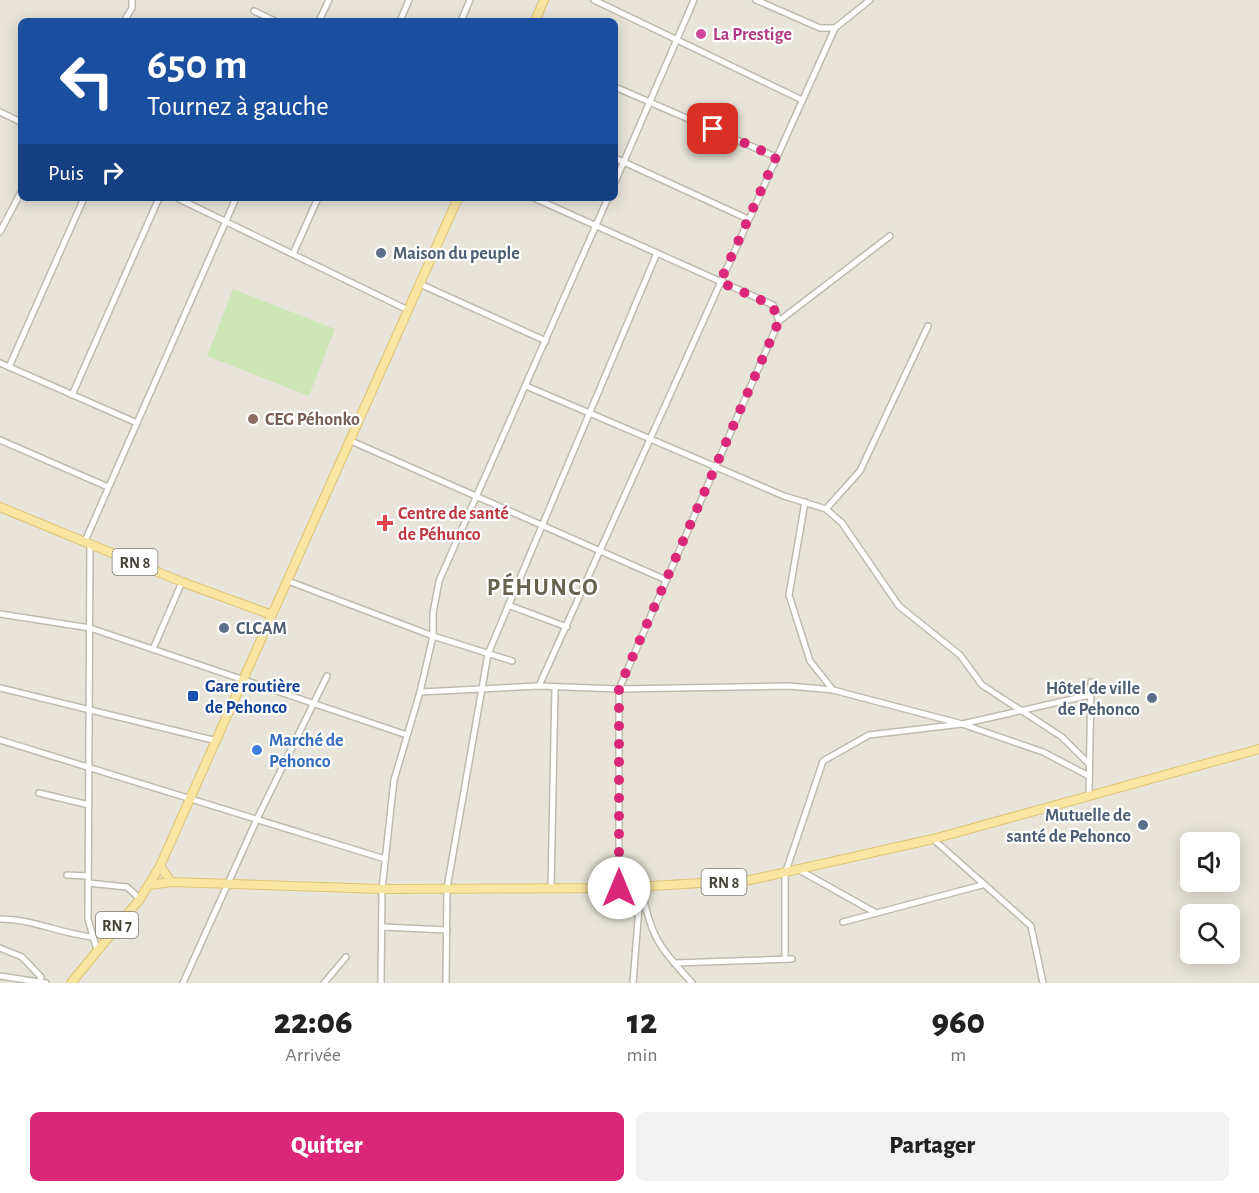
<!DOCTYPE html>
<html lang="fr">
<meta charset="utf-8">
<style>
:root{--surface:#fff;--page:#f2f2f2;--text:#222;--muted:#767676;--accent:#db2777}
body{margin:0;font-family:"Alegreya Sans",sans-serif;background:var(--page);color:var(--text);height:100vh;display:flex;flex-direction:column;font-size:22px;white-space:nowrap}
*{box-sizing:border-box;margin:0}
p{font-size:20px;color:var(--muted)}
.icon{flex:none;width:33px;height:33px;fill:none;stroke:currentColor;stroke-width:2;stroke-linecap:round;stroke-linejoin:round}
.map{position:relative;height:983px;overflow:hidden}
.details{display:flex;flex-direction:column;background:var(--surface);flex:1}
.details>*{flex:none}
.top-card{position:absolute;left:18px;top:18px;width:600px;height:183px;border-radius:9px;box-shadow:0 3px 15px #0003;background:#1a4fa0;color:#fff;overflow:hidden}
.fabs{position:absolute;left:1180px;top:832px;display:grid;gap:12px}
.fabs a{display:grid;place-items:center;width:60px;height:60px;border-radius:9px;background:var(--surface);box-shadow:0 3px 15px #0003;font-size:30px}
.pin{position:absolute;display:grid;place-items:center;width:51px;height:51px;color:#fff;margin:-26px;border-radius:12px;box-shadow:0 3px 9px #0006}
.me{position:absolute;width:66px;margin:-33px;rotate:0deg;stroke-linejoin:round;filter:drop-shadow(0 0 4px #0008)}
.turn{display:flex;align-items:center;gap:21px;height:126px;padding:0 30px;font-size:27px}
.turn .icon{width:78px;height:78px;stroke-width:2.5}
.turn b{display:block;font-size:42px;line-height:51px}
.then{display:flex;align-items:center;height:57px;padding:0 30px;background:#0003;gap:12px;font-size:22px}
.eta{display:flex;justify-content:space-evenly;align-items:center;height:102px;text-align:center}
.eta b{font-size:36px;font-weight:800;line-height:42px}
.primary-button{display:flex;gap:12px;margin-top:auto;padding:12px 30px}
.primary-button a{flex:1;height:69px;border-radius:9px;background:var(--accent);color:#fff;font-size:24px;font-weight:800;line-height:69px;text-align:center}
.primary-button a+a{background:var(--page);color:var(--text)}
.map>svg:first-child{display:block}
</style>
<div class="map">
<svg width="1259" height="983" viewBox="0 0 1259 983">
<rect width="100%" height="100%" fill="#f4f2eb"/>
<!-- residential -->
<path fill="#e8e4d9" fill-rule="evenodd" d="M0,0H1259V983H0ZM21,21H615V198H21ZM1191,843H1230V882H1191ZM1191,915H1230V954H1191Z"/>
<!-- pitch -->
<polygon fill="#cde5b7" points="233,289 335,329 309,396 207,356"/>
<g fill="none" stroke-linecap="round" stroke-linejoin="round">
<!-- minor casing -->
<g stroke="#bfbaae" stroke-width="8">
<g id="minor">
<polyline points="594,0 802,100"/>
<polyline points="756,0 820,28 835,28"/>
<polyline points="254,11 275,21"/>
<polyline points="124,21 132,8 132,0"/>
<polyline points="319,21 329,0"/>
<polyline points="400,21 409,0"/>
<polyline points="461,21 470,0"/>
<polyline points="615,87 776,157"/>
<polyline points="0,112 21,122"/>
<polyline points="615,158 748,219"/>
<polyline points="615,182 694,0"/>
<polyline points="177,198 408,310"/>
<polyline points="534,198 773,305 779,321"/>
<polyline points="0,232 21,192"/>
<polyline points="293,254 318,198"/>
<polyline points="420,284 546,341"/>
<polyline points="0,363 137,423"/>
<polyline points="9,367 84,198"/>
<polyline points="526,386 784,496 826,509 842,523 899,606 960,655 982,685 1062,737 1089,764"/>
<polyline points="72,395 159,198"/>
<polyline points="0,440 108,487"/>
<polyline points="351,441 666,580"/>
<polyline points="805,502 789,595 810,661 833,690"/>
<polyline points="826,509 860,471 928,326"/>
<polyline points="85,541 236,198"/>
<polyline points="90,543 88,919 97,950"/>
<polyline points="288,581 433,636 512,661"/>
<polyline points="508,605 567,627"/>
<polyline points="0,614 90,628 407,735"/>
<polyline points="153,649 182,582"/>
<polyline points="539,686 835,28 870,0"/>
<polyline points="0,688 217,741"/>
<polyline points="420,692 539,686 619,689 789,686 833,690 962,724 1043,752 1089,776"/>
<polyline points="0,740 385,859"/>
<polyline points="39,793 89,805"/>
<polyline points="1089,795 1091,682"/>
<polyline points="933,839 1031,926 1043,983"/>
<polyline points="801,871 876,913"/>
<polyline points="67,875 88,876"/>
<polyline points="88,883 127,887 140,899"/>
<path d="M641,886C651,938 658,945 692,983"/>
<polyline points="551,888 555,687"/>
<polyline points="619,888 619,689 779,321 890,236"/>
<path d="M0,919C33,919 61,934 93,937"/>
<polyline points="843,922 982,885"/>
<polyline points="382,927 447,930"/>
<polyline points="0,948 22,957 41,977 40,980"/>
<polyline points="785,959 785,874 823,761 869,735 962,724 1090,695"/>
<polyline points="674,963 792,959"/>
<polyline points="0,976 46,983"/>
<polyline points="183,983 257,819 327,676"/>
<polyline points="324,983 346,957"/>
<polyline points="381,983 382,889 394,780 420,692 433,636 433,613 439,581 608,198"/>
<polyline points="446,983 447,888 488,654 657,253"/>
<polyline points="633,983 640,894"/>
</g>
</g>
<!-- primary casing -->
<g stroke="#ddc371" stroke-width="10">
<g id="primary">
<polyline points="535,21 544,0"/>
<polyline points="0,507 182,582 272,615"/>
<polyline points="160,866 171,882"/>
<polyline points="149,885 171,882 382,889 619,888 750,880 933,839 1259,749"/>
<polyline points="71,983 140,899 160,866 458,198"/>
</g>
</g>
<!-- minor -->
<use href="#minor" stroke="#fff" stroke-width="5"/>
<!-- primary -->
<use href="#primary" stroke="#f8e5a1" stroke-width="8"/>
</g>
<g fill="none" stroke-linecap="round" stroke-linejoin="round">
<!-- route -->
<polyline stroke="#db2777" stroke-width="10" stroke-dasharray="0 18" points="619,888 619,688 779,321 772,305 720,282 776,157 713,129"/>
</g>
<!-- markers -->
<circle fill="#d1479c" stroke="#fff" stroke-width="2" cx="701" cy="34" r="6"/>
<g fill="#5c6f8a" stroke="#fff" stroke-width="2">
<circle cx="381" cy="253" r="6"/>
<circle cx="224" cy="628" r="6"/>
<circle cx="1152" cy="698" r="6"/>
<circle cx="1143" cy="825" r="6"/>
</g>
<circle fill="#8d6e63" stroke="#fff" stroke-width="2" cx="253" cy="419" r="6"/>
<path fill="#e0444e" stroke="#fff" stroke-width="2" d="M382 514h6v6h6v6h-6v6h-6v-6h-6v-6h6z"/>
<rect fill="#1a4fb4" stroke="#fff" stroke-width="2" x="187" y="690" width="12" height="12" rx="3"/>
<circle fill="#3f7fe0" stroke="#fff" stroke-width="2" cx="257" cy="750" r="6"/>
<g text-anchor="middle" stroke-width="4.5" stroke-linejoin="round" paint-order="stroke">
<!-- shield labels -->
<g fill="#fff" stroke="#7f7b74" stroke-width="1.5">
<rect x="112.5" y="549" width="45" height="26" rx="4.5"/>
<rect x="701.5" y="869" width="45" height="26" rx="4.5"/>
<rect x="96" y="912" width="42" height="26" rx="4.5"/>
</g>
<g font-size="16" font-weight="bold" fill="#484339">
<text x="135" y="568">RN 8</text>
<text x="724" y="888">RN 8</text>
<text x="117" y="931">RN 7</text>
</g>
<!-- hotel labels -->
<g font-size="18" font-weight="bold" fill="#b23c85" stroke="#fff" text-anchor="start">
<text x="713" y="40">La Prestige</text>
</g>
<!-- service labels -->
<g font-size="18" font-weight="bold" fill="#4e5e75" stroke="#fff" text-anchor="start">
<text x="393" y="259">Maison du peuple</text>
<text x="236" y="634">CLCAM</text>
<text x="1140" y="694" text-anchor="end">Hôtel de ville<tspan x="1140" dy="21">de Pehonco</tspan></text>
<text x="1131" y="821" text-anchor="end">Mutuelle de<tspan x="1131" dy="21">santé de Pehonco</tspan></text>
</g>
<!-- education labels -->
<g font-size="18" font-weight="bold" fill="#785e54" stroke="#fff" text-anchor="start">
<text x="265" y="425">CEG Péhonko</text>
</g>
<!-- health labels -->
<g font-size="18" font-weight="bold" fill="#be3a42" stroke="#fff" text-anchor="start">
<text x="398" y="519">Centre de santé<tspan x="398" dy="21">de Péhunco</tspan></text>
</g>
<!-- transit labels -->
<g font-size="18" font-weight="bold" fill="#164399" stroke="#fff" text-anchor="start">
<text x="205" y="692">Gare routière<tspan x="205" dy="21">de Pehonco</tspan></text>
</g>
<!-- shop labels -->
<g font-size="18" font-weight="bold" fill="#366cbe" stroke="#fff" text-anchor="start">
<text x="269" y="746">Marché de<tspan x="269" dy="21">Pehonco</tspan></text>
</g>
<!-- district labels -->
<g font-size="24" font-weight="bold" letter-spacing="1.5" fill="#6a6251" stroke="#fff">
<text x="543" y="595">PÉHUNCO</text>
</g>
</g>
</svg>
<div class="fabs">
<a><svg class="icon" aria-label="sound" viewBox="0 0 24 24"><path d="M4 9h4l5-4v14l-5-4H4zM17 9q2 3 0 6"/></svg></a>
<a><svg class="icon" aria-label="search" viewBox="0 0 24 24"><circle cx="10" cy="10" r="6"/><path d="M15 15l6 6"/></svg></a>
</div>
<div class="pin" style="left:713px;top:129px;background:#d93025"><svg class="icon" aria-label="arrive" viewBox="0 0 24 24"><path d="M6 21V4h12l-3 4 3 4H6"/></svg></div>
<svg class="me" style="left:619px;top:888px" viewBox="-20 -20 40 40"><circle r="19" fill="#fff"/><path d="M0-13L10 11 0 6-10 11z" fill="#db2777"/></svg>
<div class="top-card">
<div class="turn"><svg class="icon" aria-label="left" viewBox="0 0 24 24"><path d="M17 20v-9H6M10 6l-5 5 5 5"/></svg><div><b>650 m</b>Tournez à gauche</div></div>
<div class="then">Puis<svg class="icon" aria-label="right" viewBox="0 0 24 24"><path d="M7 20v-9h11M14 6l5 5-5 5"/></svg></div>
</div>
</div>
<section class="details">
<div class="eta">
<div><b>22:06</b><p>Arrivée</p></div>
<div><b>12</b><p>min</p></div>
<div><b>960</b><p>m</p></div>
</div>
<div class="primary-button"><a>Quitter</a><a>Partager</a></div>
</section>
